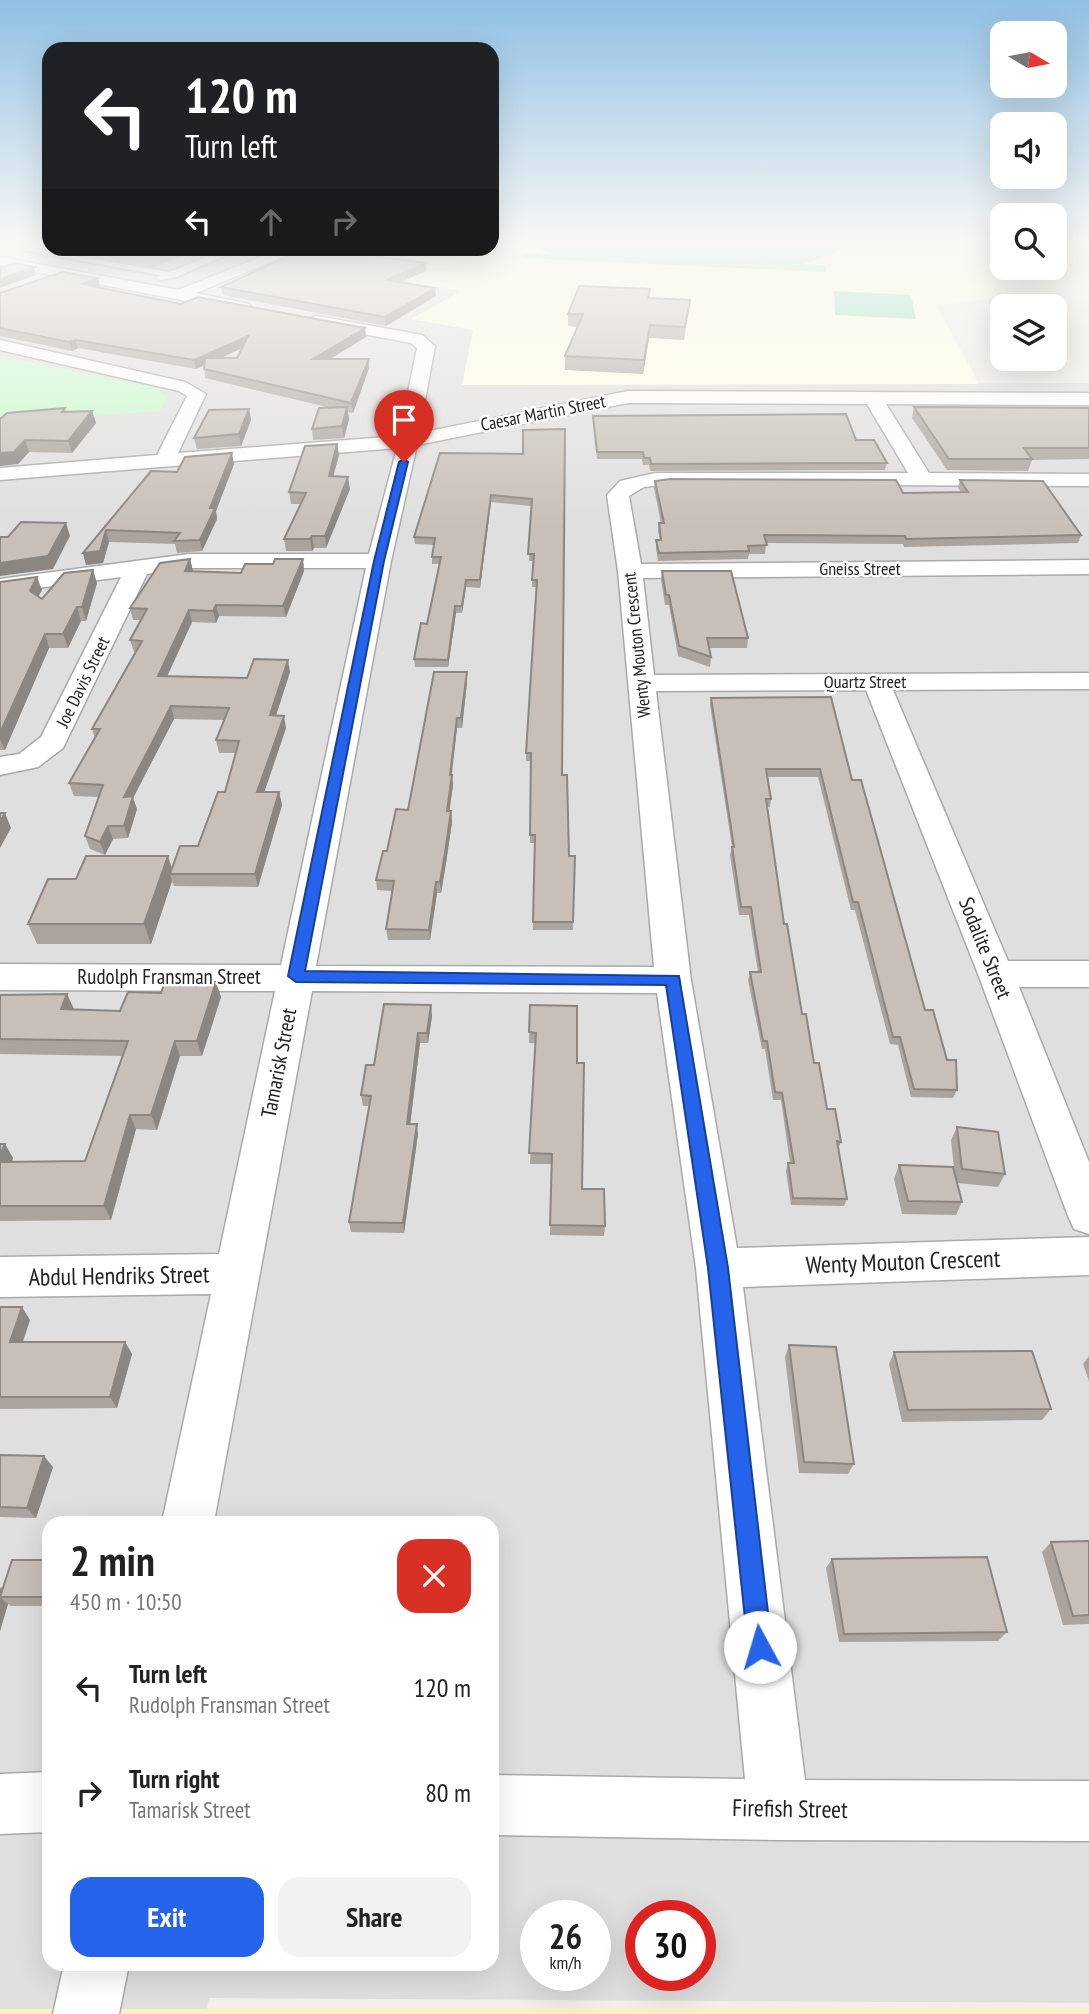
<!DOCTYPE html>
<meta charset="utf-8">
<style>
:root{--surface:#fff;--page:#f2f2f2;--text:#222;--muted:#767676;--accent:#2563eb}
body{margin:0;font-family:"PT Sans Narrow",sans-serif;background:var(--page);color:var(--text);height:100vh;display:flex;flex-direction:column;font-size:26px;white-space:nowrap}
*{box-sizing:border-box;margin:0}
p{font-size:23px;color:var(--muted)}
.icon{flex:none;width:38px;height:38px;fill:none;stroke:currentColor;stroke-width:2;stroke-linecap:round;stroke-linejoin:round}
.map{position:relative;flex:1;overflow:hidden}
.panel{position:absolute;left:42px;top:1516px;width:457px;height:455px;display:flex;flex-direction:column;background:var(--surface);border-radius:21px;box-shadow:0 7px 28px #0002}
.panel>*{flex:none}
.hud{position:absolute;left:42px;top:42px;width:457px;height:214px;border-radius:21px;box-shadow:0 7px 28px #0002;background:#202124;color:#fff;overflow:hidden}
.needle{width:46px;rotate:100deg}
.controls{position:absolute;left:990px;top:21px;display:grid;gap:14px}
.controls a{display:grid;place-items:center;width:77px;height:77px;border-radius:14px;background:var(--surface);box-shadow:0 7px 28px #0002;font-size:35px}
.speed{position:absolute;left:520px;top:1900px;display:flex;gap:14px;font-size:35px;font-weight:700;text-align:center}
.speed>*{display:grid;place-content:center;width:91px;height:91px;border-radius:50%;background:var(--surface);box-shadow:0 7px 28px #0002;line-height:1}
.speed small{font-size:18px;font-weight:400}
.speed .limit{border:10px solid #d22;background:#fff;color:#111}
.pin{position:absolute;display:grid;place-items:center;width:60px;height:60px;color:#fff;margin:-72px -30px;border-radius:50% 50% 50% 0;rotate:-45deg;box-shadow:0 0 7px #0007}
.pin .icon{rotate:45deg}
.me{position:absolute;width:77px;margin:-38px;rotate:354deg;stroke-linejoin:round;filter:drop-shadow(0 0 5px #0008)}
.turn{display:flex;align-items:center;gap:24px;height:147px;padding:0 28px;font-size:32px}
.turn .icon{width:91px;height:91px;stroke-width:2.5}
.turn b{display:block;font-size:49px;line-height:60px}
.lanes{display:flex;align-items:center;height:66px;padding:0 28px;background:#0003;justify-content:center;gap:35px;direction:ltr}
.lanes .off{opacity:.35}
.round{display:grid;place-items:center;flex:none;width:74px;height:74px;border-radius:21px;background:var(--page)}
.head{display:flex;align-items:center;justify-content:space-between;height:119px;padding:0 28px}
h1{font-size:42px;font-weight:600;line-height:52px}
.button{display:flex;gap:14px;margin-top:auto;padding:14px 28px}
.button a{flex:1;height:80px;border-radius:21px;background:var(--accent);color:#fff;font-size:28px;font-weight:600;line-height:80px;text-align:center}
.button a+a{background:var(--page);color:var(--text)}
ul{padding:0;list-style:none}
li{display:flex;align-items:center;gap:21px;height:105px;padding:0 28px}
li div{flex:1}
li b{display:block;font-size:26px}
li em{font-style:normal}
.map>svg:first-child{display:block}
</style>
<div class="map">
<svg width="1089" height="2014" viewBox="0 0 1089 2014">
<rect width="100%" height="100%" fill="#f2efe9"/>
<!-- residential -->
<path fill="#e0dfdf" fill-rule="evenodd" d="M0,244H49V248L408,249L357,272L462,291L412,319L473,330L463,385L1089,383V2003L209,1998L206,2014H0ZM49,1522H492V1964H49ZM536,1916H595V1976H536ZM640,1916H700V1976H640Z"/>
<!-- education -->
<polygon fill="#ffffe5" points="492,244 1003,244 1004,268 990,298 937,306 979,384 462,385 473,330 411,319 461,291 355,273 408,249 492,248"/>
<!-- sand -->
<rect fill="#fff1ba" x="0" y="2009" width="1089" height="5"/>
<!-- park -->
<polygon fill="#c8facc" points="0,356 158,388 167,397 160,411 0,423"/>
<!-- pitch -->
<g fill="#88e0be">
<polygon points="526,244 842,244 841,248 833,254 803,264 826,266 826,272 521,258 524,253 552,254"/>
<polygon points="834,291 911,295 916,319 835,315"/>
</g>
<!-- parking -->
<polygon fill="#e2e2e2" points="0,244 49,244 49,248 71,249 162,266 136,276 0,252"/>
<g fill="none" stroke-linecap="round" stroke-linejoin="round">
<!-- lane casing -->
<g stroke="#a9a9a9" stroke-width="4">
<polygon id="lane" points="39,244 49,244 36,249 169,272 230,248 246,248 282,256 278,258 236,251 176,277 160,280 156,278 160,275 23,250"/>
</g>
<!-- street casing -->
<g stroke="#a9a9a9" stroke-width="3">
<g id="street">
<polygon points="283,248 304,248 196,293 249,304 251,307 249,310 243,312 0,265 0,257 178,290"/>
<path d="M317,316L422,335L435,346L419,433L628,391L1089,393V405L886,404L929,473L1089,474V486L669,484L644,487L629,496L641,564L1089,560V574L643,578L654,675L1089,673V689L893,690L1008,961H1089V987H1019L1089,1162V1234L1074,1229L1068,1216L978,974L866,690L656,691L691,980L737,1248L1089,1237V1275L743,1287L805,1780L1089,1781V1841L778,1840L492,1835V1775L745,1779L696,1268L657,993L312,991L214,1522H162L211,1294L0,1297V1257L219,1254L275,991L0,990V964L281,965L366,568H189L147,574L63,748L38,767L0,775V757L19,754L41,737L121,577L0,593V579L189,554H369L397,448L0,480V468L157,455L187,396L179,391L0,350V340L185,382L206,394L178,453L399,436L417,348L411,343L311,324L309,321L311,318ZM628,403L867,404L908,473H655L620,481L607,495L618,571L654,967L316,966L391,561L417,445Z"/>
<polygon points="49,1772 49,1832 0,1834 0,1774"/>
<polygon points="64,1964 129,1964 119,2014 53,2014"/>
</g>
</g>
<!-- lane -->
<use href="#lane" fill="#fff" fill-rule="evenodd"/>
<!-- street -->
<use href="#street" fill="#fff" fill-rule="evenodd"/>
</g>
<!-- wall -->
<g fill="#aba49e" fill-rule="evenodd">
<polygon points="66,248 202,248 153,267 67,252"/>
<polygon points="380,252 380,257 426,263 426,271 400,282 435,288 436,296 386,326 223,295 221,287"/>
<path d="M98,278L100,287H98L181,304L365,328L366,337L330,359H369V368L353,413L348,412L349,419L344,438L313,440L312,429L331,408L205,378L204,365L196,369L78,348L72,351L0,336V293ZM242,348L237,358H221Z"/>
<polygon points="650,289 649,298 690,300 684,340 649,338 643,374 565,370 565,356 577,327 568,326 568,314"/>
<polygon points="914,407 1089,408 1089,459 1032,460 1028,471 947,470 912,418"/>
<polygon points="65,408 66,412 92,411 96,423 72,453 29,452 18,464 0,419"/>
<polygon points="249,409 251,420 241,446 197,449 194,438"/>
<polygon points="593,416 856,440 887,463 885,470 650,471 649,465 643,465 642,459 597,459"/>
<polygon points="565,429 562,775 569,856 575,856 573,930 533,930 535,843 530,843 531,761 526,761 526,753 536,587 532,587 533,561 529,561 531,506 491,502 480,588 466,587 462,613 456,613 448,667 415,667 414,659 427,624 439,564 432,564 432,557 434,545 415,544 414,537 523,454"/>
<polygon points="337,444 339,455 333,476 350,489 326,548 314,548 312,551 286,551 284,539 301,504 291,504 289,492"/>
<polygon points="234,464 216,511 217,519 202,551 177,553 175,544 109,542 103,563 86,565 83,553 151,471 177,472"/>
<polygon points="960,480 1081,535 1078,543 904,547 903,544 766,543 765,554 749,554 748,559 658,561 656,548 656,540 660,540 658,531 659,523 661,523 654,488 655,481 903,493 961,492 958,488"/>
<polygon points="190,559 193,571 241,573 273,564 303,559 304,571 286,617 219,616 216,623 192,622 167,677 247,678 290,672 276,715 286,728 264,792 279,792 282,805 258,887 174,886 172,881 151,944 37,944 28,924 76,879 168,856 172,868 198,846 225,792 236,753 219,753 216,740 224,720 174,719 133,798 137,809 128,838 113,839 105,855 90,849 85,836 99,797 74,796 69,783 95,738 92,729 135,652 134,652 130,640 141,620 133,620 130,608"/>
<polygon points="662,571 748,638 747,648 709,648 711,657 710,667 678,656 669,605 665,605 661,580"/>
<polygon points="0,582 42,590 38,597 42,599 97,583 86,621 81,621 68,648 49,648 5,750 0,750"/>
<polygon points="467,682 462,728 457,728 452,775 453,785 449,811 451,811 452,822 446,863 441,893 437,893 430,940 388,940 386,929 392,891 377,890 376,880 387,851 408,810"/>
<polygon points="711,698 852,780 925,1010 957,1090 953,1098 911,1097 898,1045 890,1044 855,910 851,910 818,777 768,777 771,799 770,807 767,807 784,924 802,1014 814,1063 827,1109 841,1142 838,1149 847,1199 844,1206 791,1205 786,1171 788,1163 790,1163 781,1100 773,1100 765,1049 762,1049 748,980 750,972 758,972 749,915 739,915 730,855 732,847 710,705"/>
<polygon points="0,995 74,1009 73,1010 120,1011 221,997 202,1056 180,1056 157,1130 136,1129 111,1220 0,1221 0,1144 5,1144 13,1158 12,1162 85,1161 123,1056 0,1054"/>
<polygon points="530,1005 577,1063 582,1189 605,1226 604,1236 550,1235 552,1164 530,1164 536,1043 529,1043"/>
<polygon points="432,1016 428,1043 420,1043 410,1124 418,1134 404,1233 351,1232 349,1222 369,1106 363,1106 361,1095 374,1065"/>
<polygon points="957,1127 1005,1174 998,1187 957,1183 962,1202 956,1215 902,1214 894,1179 899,1165 955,1177 951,1140"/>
<polygon points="0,1307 30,1320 23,1342 125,1342 132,1354 117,1408 0,1409"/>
<polygon points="789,1345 854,1464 848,1474 799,1473 785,1357"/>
<polygon points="894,1352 1051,1409 1042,1420 902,1422 889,1364"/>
<polygon points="1089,1356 1089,1381 1083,1364"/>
<polygon points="0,1455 53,1467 36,1518 0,1517"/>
<polygon points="1089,1541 1089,1624 1063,1625 1042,1552 1051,1542"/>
<polygon points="832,1559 1007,1632 998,1641 839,1642 826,1568"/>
<polygon points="49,1560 49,1606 11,1606 8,1604 0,1631 1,1587 3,1589"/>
</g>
<!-- shaded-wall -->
<g fill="#8b8681">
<polygon points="149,248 202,248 153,267"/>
<polygon points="426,263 426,271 387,288 387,280"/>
<polygon points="34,267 36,275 0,288 0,279"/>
<polygon points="98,278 100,287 84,292 82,284"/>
<polygon points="435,288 436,296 386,326 385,317"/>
<polygon points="650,325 649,338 643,374 644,360"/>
<polygon points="365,328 366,337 315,368 313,359"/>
<polygon points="248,336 249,345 196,369 194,360"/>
<polygon points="76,340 78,348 72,351 69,342"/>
<polygon points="369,359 369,368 353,413 351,403"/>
<polygon points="347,407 349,419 344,438 342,426"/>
<polygon points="249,409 251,420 241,446 239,434"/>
<polygon points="92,411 96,423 72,453 68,441"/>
<polygon points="25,440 29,452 18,464 0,466 0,453"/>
<polygon points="337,444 339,455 330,488 329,476"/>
<polygon points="232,453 234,464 216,511 217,519 202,551 200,540 210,508"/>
<polygon points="348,477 350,489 326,548 325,536"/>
<polygon points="491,495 491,502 480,588 480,580"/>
<polygon points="66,523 70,536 53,569 0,576 0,563"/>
<polygon points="106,530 109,542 103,563 86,565 83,553"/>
<polygon points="312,536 314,548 312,551 310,539"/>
<polygon points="190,559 193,571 187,583 185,571"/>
<polygon points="303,559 304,571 286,617 283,606"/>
<polygon points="93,570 97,583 86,621 82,607"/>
<polygon points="37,577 42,590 34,604 30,591"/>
<polygon points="466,580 466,587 462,613 462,606"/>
<polygon points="216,605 219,616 216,623 213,611"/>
<polygon points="455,606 456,613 448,667 448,660"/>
<polygon points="77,607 81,621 68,648 63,634"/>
<polygon points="189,610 192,622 161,689 158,676"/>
<polygon points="45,634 49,648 5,750 0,739 0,733"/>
<polygon points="288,660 290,672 272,728 270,715"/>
<polygon points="467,672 467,682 462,728 461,718"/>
<polygon points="171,706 174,719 133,798 137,809 128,838 124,826 124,797"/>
<polygon points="284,716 286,728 260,805 257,792"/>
<polygon points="457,718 457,728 450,785 450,775"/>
<polygon points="452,775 453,785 448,821 447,811"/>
<polygon points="279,792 282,805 258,887 255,874"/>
<polygon points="451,811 452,822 446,863 441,893 440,882"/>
<polygon points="5,813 11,828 0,848 0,822"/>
<polygon points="108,826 113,839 105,855 100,842"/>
<polygon points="168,856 173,874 170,874 172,881 151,944 144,924"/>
<polygon points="436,882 437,893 430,940 429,930"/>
<polygon points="216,982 221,997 202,1056 197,1041"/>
<polygon points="67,994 74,1009 68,1024 61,1009"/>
<polygon points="431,1005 432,1016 428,1043 427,1033"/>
<polygon points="418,1033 420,1043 409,1134 407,1124"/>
<polygon points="175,1041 180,1056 157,1130 151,1115"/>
<polygon points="130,1115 136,1129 111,1220 104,1206"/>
<polygon points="417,1124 418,1134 404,1233 403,1223"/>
<polygon points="5,1144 13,1158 6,1177 0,1167 0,1156"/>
<polygon points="22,1307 30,1320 18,1354 10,1342"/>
<polygon points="125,1342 132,1354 117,1408 110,1397"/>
<polygon points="44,1456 53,1467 36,1518 27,1508"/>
<polygon points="1,1587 11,1596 0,1597 8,1604 0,1631 0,1589"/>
</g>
<!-- building -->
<g fill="#c7bfb8" stroke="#8b8681" stroke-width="2">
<polygon points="306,248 357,248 380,252 372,256 426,263 387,280 435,288 385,317 221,287"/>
<polygon points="15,263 34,267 0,279 0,267 3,267"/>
<polygon points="62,272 98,278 82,284 181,304 198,297 365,328 313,359 369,359 351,403 204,369 205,358 237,358 248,336 194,360 76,340 69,342 0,328 0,293"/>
<polygon points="579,286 650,289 648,298 690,300 685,327 650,325 644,360 565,356 583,314 568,314"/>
<polygon points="347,407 342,426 312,429 319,408"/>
<polygon points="914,407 1089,408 1089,448 1024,448 1032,459 949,459"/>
<polygon points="65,408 62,412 92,411 68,441 25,440 14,452 0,453 0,419 7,413"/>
<polygon points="249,409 239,434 194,438 209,410"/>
<polygon points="846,414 856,440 874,440 887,463 651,464 650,458 644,458 643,452 597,452 593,416"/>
<polygon points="565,429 562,775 567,775 569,856 575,856 573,922 533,922 535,835 530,835 531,753 526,753 537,580 532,580 534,554 528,554 532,499 491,495 480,580 466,580 462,606 455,606 448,660 414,659 421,623 427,624 441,557 432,557 435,538 414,537 440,453 523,454 523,430"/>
<polygon points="337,444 329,476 348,477 325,536 312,536 310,539 284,539 306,493 289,492 305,446"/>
<polygon points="232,453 210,508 215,508 200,540 174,541 180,533 106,530 100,551 83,553 151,471 177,472 185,457"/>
<polygon points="670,479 896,480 903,493 968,492 960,480 1043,481 1081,535 906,539 905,536 764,535 767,545 748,546 749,551 659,553 656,540 661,540 659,523 664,523 655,481"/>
<polygon points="21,522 66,523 48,556 0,563 0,537 8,537"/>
<polygon points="190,559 185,571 241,573 245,564 273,564 275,559 303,559 283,606 216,605 213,611 189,610 158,676 247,678 254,659 288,660 270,715 284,716 257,792 279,792 255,874 170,874 180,846 198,846 218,792 225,792 239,741 216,740 229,708 171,706 124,797 133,796 124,826 108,826 100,842 85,836 103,785 69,783 100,729 92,729 142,641 130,640 147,609 130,608 160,563"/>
<polygon points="93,570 82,607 77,607 63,634 45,634 0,733 0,582 37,577 30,591 42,599 64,573"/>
<polygon points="662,571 731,571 748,638 707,638 711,657 679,646 669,595 666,595"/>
<polygon points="434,672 467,672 461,718 457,718 450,775 452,775 447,811 451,811 445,853 440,882 436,882 429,930 386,929 394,881 376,880 383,851 387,851 396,809 408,810"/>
<polygon points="831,697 852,780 861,780 925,1010 933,1010 947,1060 956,1060 957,1090 914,1089 900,1037 893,1037 858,902 853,902 820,769 766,769 771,799 766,799 784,924 787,924 802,1014 806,1014 814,1063 819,1063 827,1109 835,1109 841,1142 837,1141 847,1199 793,1198 788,1163 794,1163 782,1093 775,1092 767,1041 763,1041 750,972 761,972 751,907 741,907 732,847 734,847 711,698"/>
<polygon points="0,813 5,813 0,822"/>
<polygon points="86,856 168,856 144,924 28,924 48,879 76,879"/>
<polygon points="165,981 216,982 197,1041 175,1041 151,1115 130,1115 104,1206 0,1206 0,1162 85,1161 128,1041 0,1039 0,995 67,994 61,1009 120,1011 128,992 161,993"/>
<polygon points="384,1004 431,1005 427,1033 418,1033 407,1124 417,1124 403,1223 349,1222 371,1096 361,1095 366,1065 374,1065"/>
<polygon points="530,1005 577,1006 577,1063 584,1063 582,1189 604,1189 605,1226 550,1225 552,1154 529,1153 536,1033 529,1032"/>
<polygon points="957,1127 998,1132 1005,1174 962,1169"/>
<polygon points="0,1144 5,1144 0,1156"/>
<polygon points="899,1165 953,1167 962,1202 908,1201"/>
<polygon points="0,1307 22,1307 10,1342 125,1342 110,1397 0,1397"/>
<polygon points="789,1345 836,1347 854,1464 804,1462"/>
<polygon points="1032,1351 1051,1409 908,1410 894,1352"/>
<polygon points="0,1455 44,1456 27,1508 0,1507"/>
<polygon points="1089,1541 1089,1615 1073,1616 1051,1542"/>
<polygon points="987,1557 1007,1632 844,1634 832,1559"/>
<polygon points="12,1560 49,1560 49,1597 0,1597"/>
</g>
<!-- sky -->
<linearGradient id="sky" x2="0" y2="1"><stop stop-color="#8fc0e4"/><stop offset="0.46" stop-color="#f9f8f5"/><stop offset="1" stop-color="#f9f8f5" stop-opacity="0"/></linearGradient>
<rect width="1089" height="526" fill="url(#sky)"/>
<!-- route -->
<polygon fill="#2563eb" stroke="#184099" stroke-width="2" points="404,459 408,462 384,561 305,971 679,976 728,1268 772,1647 768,1656 760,1659 751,1656 748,1647 708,1268 666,985 296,982 288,976 374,561 399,462"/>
<g text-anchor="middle" stroke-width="5" stroke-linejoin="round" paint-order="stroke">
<!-- far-street labels -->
<g font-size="18" fill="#222" stroke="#fff">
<text transform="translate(543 413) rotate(-11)" y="6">Caesar Martin Street</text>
<text x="860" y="575">Gneiss Street</text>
<text transform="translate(637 645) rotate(-96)" y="6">Wenty Mouton Crescent</text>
<text transform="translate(83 682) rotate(-64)" y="6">Joe Davis Street</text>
<text x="865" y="688">Quartz Street</text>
</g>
<!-- street labels -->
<g font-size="21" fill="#222" stroke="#fff">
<text transform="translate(985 948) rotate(68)" y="7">Sodalite Street</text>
<text x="169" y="984">Rudolph Fransman Street</text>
<text transform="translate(279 1063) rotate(-79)" y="7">Tamarisk Street</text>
</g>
<!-- near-street labels -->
<g font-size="24" fill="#222" stroke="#fff">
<text transform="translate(903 1262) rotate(-2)" y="8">Wenty Mouton Crescent</text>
<text transform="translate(119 1276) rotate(-1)" y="8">Abdul Hendriks Street</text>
<text transform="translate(790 1809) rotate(1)" y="8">Firefish Street</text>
</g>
</g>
</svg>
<div class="controls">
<a><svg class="needle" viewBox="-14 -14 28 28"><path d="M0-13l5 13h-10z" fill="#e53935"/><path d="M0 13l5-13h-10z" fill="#767676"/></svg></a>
<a><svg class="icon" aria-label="sound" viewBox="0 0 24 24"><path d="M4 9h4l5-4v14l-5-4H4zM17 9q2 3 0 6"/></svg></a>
<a><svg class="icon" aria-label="search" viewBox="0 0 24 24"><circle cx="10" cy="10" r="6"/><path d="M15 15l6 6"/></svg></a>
<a><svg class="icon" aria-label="layers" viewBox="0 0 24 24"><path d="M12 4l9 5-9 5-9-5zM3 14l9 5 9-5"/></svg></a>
</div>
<div class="speed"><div>26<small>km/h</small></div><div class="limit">30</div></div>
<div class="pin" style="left:404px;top:462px;background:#d93025"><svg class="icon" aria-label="arrive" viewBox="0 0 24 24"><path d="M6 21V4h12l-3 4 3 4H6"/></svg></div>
<svg class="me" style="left:760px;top:1647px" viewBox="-20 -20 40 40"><circle r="19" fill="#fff"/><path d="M0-13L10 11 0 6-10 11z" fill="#2563eb"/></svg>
<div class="hud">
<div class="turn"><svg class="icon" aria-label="left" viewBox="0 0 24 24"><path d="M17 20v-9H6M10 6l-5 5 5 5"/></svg><div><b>120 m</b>Turn left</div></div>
<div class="lanes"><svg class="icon" aria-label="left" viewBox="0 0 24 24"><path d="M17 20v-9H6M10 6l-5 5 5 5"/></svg><svg class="icon off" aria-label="ahead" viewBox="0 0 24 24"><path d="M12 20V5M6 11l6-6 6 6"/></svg><svg class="icon off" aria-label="right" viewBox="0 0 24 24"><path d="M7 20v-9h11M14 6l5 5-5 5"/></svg></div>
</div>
<section class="panel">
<div class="head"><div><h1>2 min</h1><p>450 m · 10:50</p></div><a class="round" style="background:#d93025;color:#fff"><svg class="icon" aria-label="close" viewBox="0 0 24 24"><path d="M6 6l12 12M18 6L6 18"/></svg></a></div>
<ul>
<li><svg class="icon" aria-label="left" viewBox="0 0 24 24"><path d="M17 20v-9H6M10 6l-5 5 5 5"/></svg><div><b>Turn left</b><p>Rudolph Fransman Street</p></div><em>120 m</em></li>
<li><svg class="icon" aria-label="right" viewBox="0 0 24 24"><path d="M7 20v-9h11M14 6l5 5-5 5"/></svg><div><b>Turn right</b><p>Tamarisk Street</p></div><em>80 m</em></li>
</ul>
<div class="button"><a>Exit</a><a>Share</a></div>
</section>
</div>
